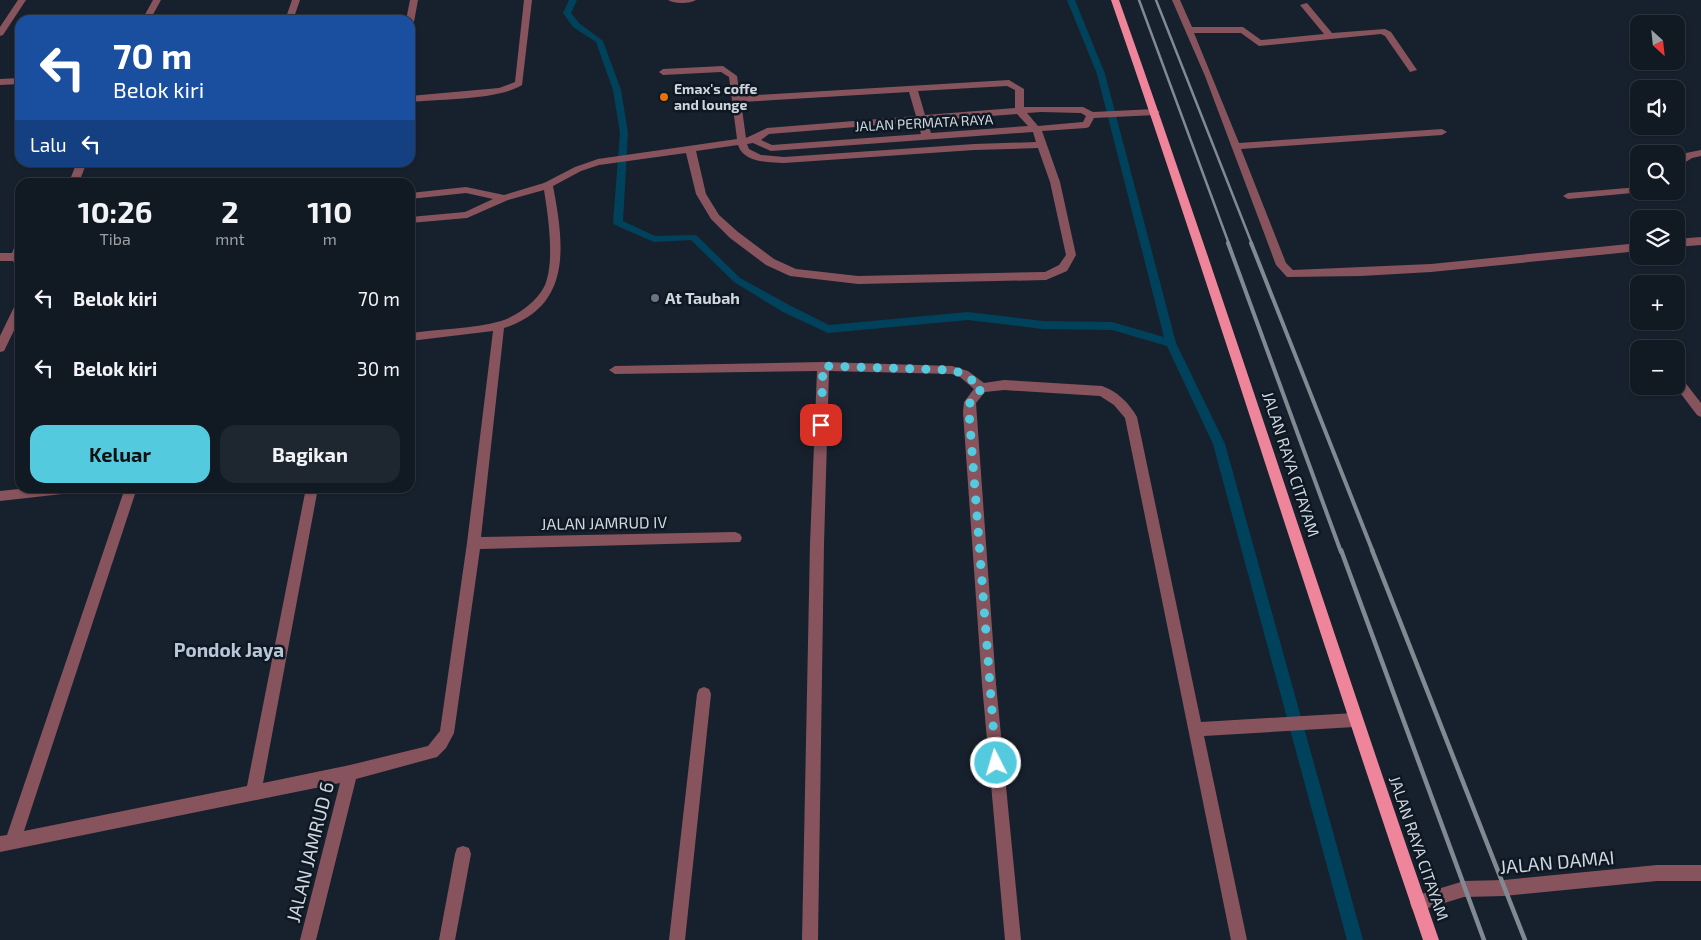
<!DOCTYPE html>
<html lang="id">
<meta charset="utf-8">
<style>
:root{--surface:#111922;--page:#1e262f;--text:#f1f3f6;--muted:#9ca0a5;--line:#303840;--accent:#54cade}
body{margin:0;font-family:"Exo 2",sans-serif;background:var(--page);color:var(--text);height:100vh;display:flex;flex-direction:column;font-size:19px;white-space:nowrap}
*{box-sizing:border-box;margin:0}
p{font-size:16px;color:var(--muted)}
.icon{flex:none;width:28px;height:28px;fill:none;stroke:currentColor;stroke-width:2;stroke-linecap:round;stroke-linejoin:round}
.map{position:relative;flex:1;overflow:hidden}
.details{position:absolute;left:15px;top:178px;width:400px;height:315px;display:flex;flex-direction:column;background:var(--surface);border-radius:15px;box-shadow:0 1px 4px #0004,0 0 0 1px var(--line)}
.details>*{flex:none}
.guide{position:absolute;left:15px;top:15px;width:400px;height:152px;border-radius:15px;box-shadow:0 1px 4px #0004,0 0 0 1px var(--line);background:#1a4fa0;color:#fff;overflow:hidden}
.needle{width:32px;rotate:153deg}
.fabs{position:absolute;left:1630px;top:15px;display:grid;gap:10px}
.fabs a{display:grid;place-items:center;width:55px;height:55px;border-radius:10px;background:var(--surface);box-shadow:0 1px 4px #0004,0 0 0 1px var(--line);font-size:25px}
.pin{position:absolute;display:grid;place-items:center;width:42px;height:42px;color:#fff;margin:-21px;border-radius:10px;box-shadow:0 2px 8px #0006}
.me{position:absolute;width:55px;margin:-28px;rotate:355deg;stroke-linejoin:round;filter:drop-shadow(0 0 4px #0008)}
.turn{display:flex;align-items:center;gap:18px;height:105px;padding:0 15px;font-size:22px}
.turn .icon{width:65px;height:65px;stroke-width:2.5}
.turn b{display:block;font-size:35px;line-height:42px}
.then{display:flex;align-items:center;height:48px;padding:0 15px;background:#0003;gap:10px;font-size:19px}
.eta{display:flex;justify-content:space-evenly;align-items:center;height:85px;text-align:center}
.eta b{font-size:30px;font-weight:700;line-height:35px}
.button{display:flex;gap:10px;margin-top:auto;padding:10px 15px}
.button a{flex:1;height:58px;border-radius:15px;background:var(--accent);color:#111;font-size:20px;font-weight:700;line-height:58px;text-align:center}
.button a+a{background:var(--page);color:var(--text)}
ul{padding:0;list-style:none}
li{display:flex;align-items:center;gap:15px;height:70px;padding:0 15px}
li div{flex:1}
li b{display:block;font-size:19px}
li em{font-style:normal}
.map>svg:first-child{display:block}
</style>
<div class="map">
<svg width="1701" height="940" viewBox="0 0 1701 940">
<rect width="100%" height="100%" fill="#17212d"/>
<g fill="none" stroke-linecap="round" stroke-linejoin="round">
<!-- stream -->
<polygon fill="#00425c" fill-rule="evenodd" points="569,0 577,0 571,13 579,23 603,41 621,90 628,133 623,221 655,236 696,235 740,278 791,306 829,325 968,312 1043,321 1112,322 1164,337 1097,74 1067,0 1075,0 1105,74 1176,343 1225,444 1363,940 1347,940 1213,444 1167,346 1112,330 1043,329 968,320 828,333 783,312 734,282 691,240 654,242 615,225 613,223 620,133 613,90 596,42 573,27 563,13"/>
<!-- minor -->
<g fill="#87545d" fill-rule="evenodd">
<polygon points="18,0 26,0 3,35 0,36 0,27"/>
<polygon points="153,0 161,0 150,20 142,20"/>
<polygon points="292,0 300,0 293,20 285,20"/>
<polygon points="410,0 418,0 414,22 410,25 410,20 406,20"/>
<path d="M524,0H532L522,85C498,100 440,99 410,102V96L499,88L515,82Z"/>
<path d="M668,0H696C690,4 674,4 668,0Z"/>
<polygon points="1172,0 1180,0 1192,27 1243,27 1261,40 1324,34 1300,5 1307,3 1332,33 1385,29 1391,32 1417,70 1410,72 1385,36 1381,34 1259,46 1241,33 1194,33 1239,143 1442,129 1447,132 1442,135 1241,149 1286,263 1293,270 1431,264 1639,243 1639,251 1431,272 1361,276 1287,277 1276,265 1205,76"/>
<path d="M723,66L737,76L740,96L1009,80L1024,89V107H1083L1093,112L1155,109L1160,112L1155,115L1094,118L1089,127L1086,128L1042,131L1060,182L1076,255L1067,271L1046,280L858,284L790,276L766,265L730,238L711,219L696,194L686,153L599,165L581,171L553,186C564,244 573,306 504,328L481,537L735,532L740,534L742,538L740,542L480,549L454,733L446,748L437,757L356,779L316,940H300L340,783L0,852V836L7,835L125,488H137L24,831L247,786L306,488H318L263,783L350,765L428,746L440,731L467,543L493,331L410,341V333C440,329 472,329 501,321C517,316 538,301 545,285C555,261 548,215 544,190L508,200L467,218L410,223V217L465,212L493,199L466,193L410,199V193L466,187L504,195L544,183L575,167L598,159L737,139L729,77L721,72L663,75L659,72L663,69ZM1007,86L1015,90V108L925,115L918,91ZM909,92L916,116L767,128L746,138L741,102ZM1041,112L1081,113L1086,116L1083,122L1038,126L1027,113ZM1017,114L1028,126L931,133L927,121ZM918,122L921,134L772,145L761,140L769,134ZM1033,132L1036,142L974,144L784,157L761,155L749,149L747,144L753,143L771,151ZM738,145C744,163 768,162 784,163L974,150L1038,148L1050,182L1066,255L1059,265L1045,272L858,276L796,269L774,259L738,232L719,215L706,194L696,151Z"/>
<polygon points="20,78 20,84 0,85 0,79"/>
<polygon points="1701,150 1701,156 1692,158 1676,168 1676,160 1686,153"/>
<polygon points="77,162 87,162 79,182 69,182"/>
<polygon points="1639,187 1639,191 1643,192 1568,199 1563,196 1568,193"/>
<polygon points="1701,237 1701,245 1676,247 1676,239"/>
<polygon points="20,242 20,268 16,267 13,261 0,261 0,253 12,253 16,243"/>
<polygon points="20,302 20,318 4,351 0,352 0,336 16,303"/>
<path d="M823,362L952,366L968,371L984,383L1004,380L1102,386C1117,391 1129,403 1137,417L1201,722L1354,713L1359,715L1361,720L1359,725L1354,727L1204,736L1247,940H1231L1125,418L1114,405L1100,396L1004,390L985,392L976,403L996,684L1021,940H1005L982,684L963,412L964,402L974,389L960,377L952,374L829,371L824,544L818,940H802L810,544L817,371L615,374L609,370L615,366Z"/>
<polygon points="1676,375 1680,376 1701,403 1701,417 1697,415 1675,386"/>
<polygon points="28,488 77,488 75,492 71,493 0,501 0,491"/>
<polygon points="704,687 709,689 711,694 685,940 669,940 697,694 699,689"/>
<polygon points="463,846 469,848 471,854 455,940 439,940 455,854 457,848"/>
<polygon points="1657,865 1701,865 1701,881 1657,881 1504,896 1464,897 1418,911 1412,909 1410,903 1412,897 1418,895 1464,881 1504,880"/>
</g>
<!-- major -->
<path fill="#ef859a" fill-rule="evenodd" d="M1111,0H1119C1230,312 1330,628 1439,940H1423C1316,628 1219,312 1111,0Z"/>
<!-- rail-far2 -->
<g stroke="#818a93" stroke-width="2.5">
<polyline points="1139,0 1229,244"/>
<polyline points="1156,0 1252,244"/>
</g>
<!-- rail-far1 -->
<g stroke="#818a93" stroke-width="4">
<polyline points="1228,243 1341,552"/>
<polyline points="1251,243 1373,552"/>
</g>
<!-- rail -->
<g stroke="#818a93" stroke-width="4.5">
<polyline points="1341,550 1484,940"/>
<polyline points="1372,550 1525,940"/>
</g>
</g>
<g fill="none" stroke-linecap="round" stroke-linejoin="round">
<!-- route -->
<polyline stroke="#54cade" stroke-width="9" stroke-dasharray="0 16.2" points="821,425 823,366 952,370 964,374 982,388 970,402 969,412 996,763"/>
</g>
<!-- markers -->
<circle fill="#e8710a" stroke="#0e1823" stroke-width="2" cx="664" cy="97" r="5"/>
<circle fill="#6b7280" stroke="#0e1823" stroke-width="2" cx="655" cy="298" r="5"/>
<g text-anchor="middle" stroke-width="5" stroke-linejoin="round" paint-order="stroke">
<!-- far-poi labels -->
<g font-size="14" font-weight="bold" fill="#cfd6de" stroke="#0e1823" text-anchor="start">
<text x="674" y="94">Emax's coffe<tspan x="674" dy="16">and lounge</tspan></text>
</g>
<!-- far-street labels -->
<g font-size="14" fill="#cfd6de" stroke="#0e1823">
<text transform="translate(924 123) rotate(-3)" y="5">JALAN PERMATA RAYA</text>
</g>
<!-- poi labels -->
<g font-size="16" font-weight="bold" fill="#cfd6de" stroke="#0e1823" text-anchor="start">
<text x="665" y="304">At Taubah</text>
</g>
<!-- street labels -->
<g font-size="16" fill="#cfd6de" stroke="#0e1823">
<text transform="translate(1291 464) rotate(72)" y="6">JALAN RAYA CITAYAM</text>
<text transform="translate(604 523) rotate(-1)" y="6">JALAN JAMRUD IV</text>
<text transform="translate(1419 848) rotate(71)" y="6">JALAN RAYA CITAYAM</text>
</g>
<!-- quarter labels -->
<g font-size="19" font-weight="bold" fill="#b9c6d6" stroke="#0e1823">
<text x="229" y="657">Pondok Jaya</text>
</g>
<!-- near-street labels -->
<g font-size="19" fill="#cfd6de" stroke="#0e1823">
<text transform="translate(310 852) rotate(-76)" y="7">JALAN JAMRUD 6</text>
<text transform="translate(1557 862) rotate(-5)" y="7">JALAN DAMAI</text>
</g>
</g>
</svg>
<div class="fabs">
<a><svg class="needle" viewBox="-14 -14 28 28"><path d="M0-13l5 13h-10z" fill="#e53935"/><path d="M0 13l5-13h-10z" fill="#9ca0a5"/></svg></a>
<a><svg class="icon" aria-label="sound" viewBox="0 0 24 24"><path d="M4 9h4l5-4v14l-5-4H4zM17 9q2 3 0 6"/></svg></a>
<a><svg class="icon" aria-label="search" viewBox="0 0 24 24"><circle cx="10" cy="10" r="6"/><path d="M15 15l6 6"/></svg></a>
<a><svg class="icon" aria-label="layers" viewBox="0 0 24 24"><path d="M12 4l9 5-9 5-9-5zM3 14l9 5 9-5"/></svg></a>
<a>+</a>
<a>−</a>
</div>
<div class="pin" style="left:821px;top:425px;background:#d93025"><svg class="icon" aria-label="arrive" viewBox="0 0 24 24"><path d="M6 21V4h12l-3 4 3 4H6"/></svg></div>
<svg class="me" style="left:996px;top:763px" viewBox="-20 -20 40 40"><circle r="17" fill="#54cade" stroke="#fff" stroke-width="3"/><path d="M0-11L8 9 0 5-8 9z" fill="#fff"/></svg>
<div class="guide">
<div class="turn"><svg class="icon" aria-label="left" viewBox="0 0 24 24"><path d="M17 20v-9H6M10 6l-5 5 5 5"/></svg><div><b>70 m</b>Belok kiri</div></div>
<div class="then">Lalu<svg class="icon" aria-label="left" viewBox="0 0 24 24"><path d="M17 20v-9H6M10 6l-5 5 5 5"/></svg></div>
</div>
<section class="details">
<div class="eta">
<div><b>10:26</b><p>Tiba</p></div>
<div><b>2</b><p>mnt</p></div>
<div><b>110</b><p>m</p></div>
</div>
<ul>
<li><svg class="icon" aria-label="left" viewBox="0 0 24 24"><path d="M17 20v-9H6M10 6l-5 5 5 5"/></svg><div><b>Belok kiri</b></div><em>70 m</em></li>
<li><svg class="icon" aria-label="left" viewBox="0 0 24 24"><path d="M17 20v-9H6M10 6l-5 5 5 5"/></svg><div><b>Belok kiri</b></div><em>30 m</em></li>
</ul>
<div class="button"><a>Keluar</a><a>Bagikan</a></div>
</section>
</div>
